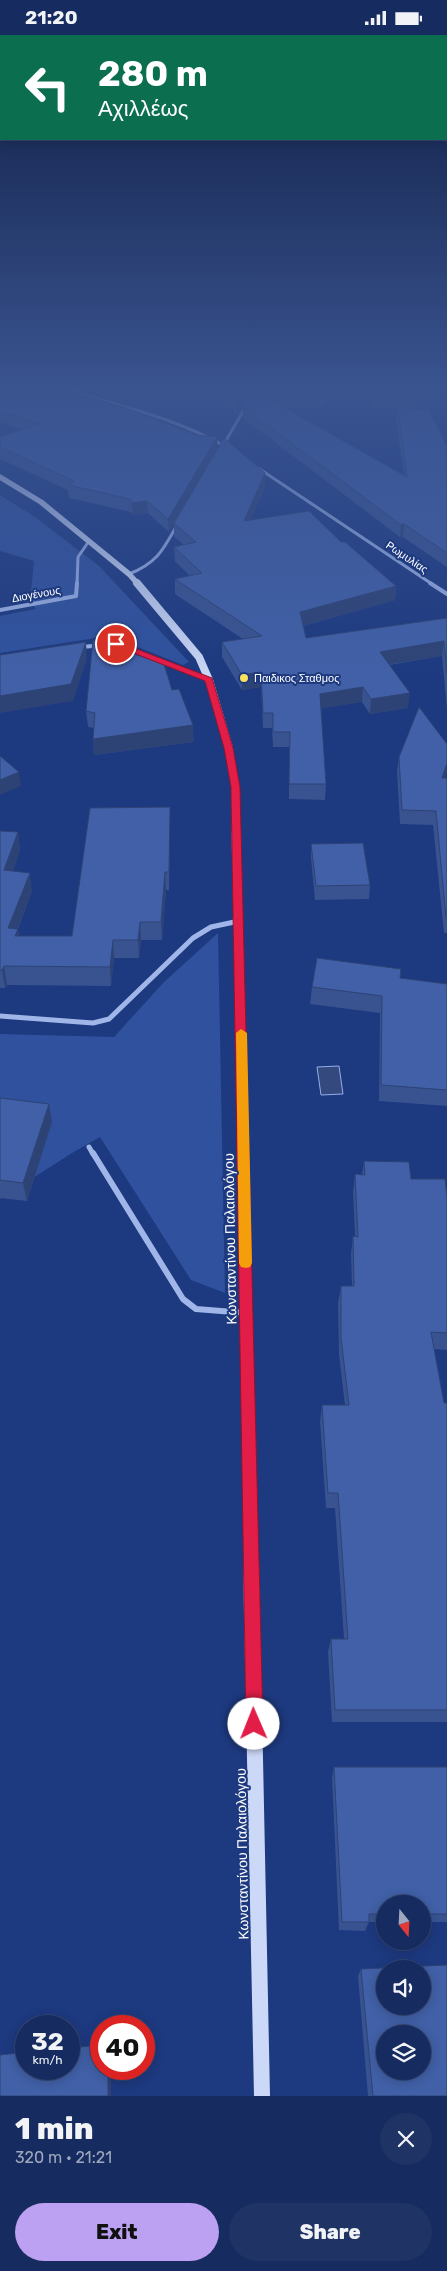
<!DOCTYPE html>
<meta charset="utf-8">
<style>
:root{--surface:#162b5f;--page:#1f3365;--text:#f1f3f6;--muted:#9ea7bd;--line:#354774;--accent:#bca0f2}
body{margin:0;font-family:Rubik,sans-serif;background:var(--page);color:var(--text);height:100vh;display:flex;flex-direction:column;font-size:19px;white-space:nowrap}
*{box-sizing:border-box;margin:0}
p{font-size:16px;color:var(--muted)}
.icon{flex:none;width:28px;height:28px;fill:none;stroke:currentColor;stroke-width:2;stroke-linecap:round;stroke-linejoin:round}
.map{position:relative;height:2061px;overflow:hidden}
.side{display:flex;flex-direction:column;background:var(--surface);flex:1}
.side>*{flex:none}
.guide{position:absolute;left:0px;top:0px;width:448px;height:105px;box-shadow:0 2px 12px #0003,0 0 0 1px var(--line);background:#0b6e4f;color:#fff;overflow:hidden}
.needle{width:32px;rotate:162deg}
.buttons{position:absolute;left:376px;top:1860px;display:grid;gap:10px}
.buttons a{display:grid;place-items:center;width:55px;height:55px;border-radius:50%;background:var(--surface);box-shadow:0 2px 12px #0003,0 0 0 1px var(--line);font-size:25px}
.speed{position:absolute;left:15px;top:1980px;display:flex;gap:10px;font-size:25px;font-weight:700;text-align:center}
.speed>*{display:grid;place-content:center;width:65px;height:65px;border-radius:50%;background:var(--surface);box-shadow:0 2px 12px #0003,0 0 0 1px var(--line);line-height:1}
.speed small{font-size:12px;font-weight:400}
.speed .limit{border:8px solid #d22;background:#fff;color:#111}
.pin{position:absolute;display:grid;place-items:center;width:42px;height:42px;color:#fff;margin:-21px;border:2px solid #fff;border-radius:50%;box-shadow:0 1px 5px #0007}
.me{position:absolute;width:55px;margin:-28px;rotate:359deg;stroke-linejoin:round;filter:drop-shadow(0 0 4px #0008)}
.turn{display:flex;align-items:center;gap:18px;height:105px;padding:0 15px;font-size:22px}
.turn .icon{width:65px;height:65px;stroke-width:2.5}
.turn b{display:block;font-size:35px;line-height:42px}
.round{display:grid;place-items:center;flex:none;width:52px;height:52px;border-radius:26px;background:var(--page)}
.overview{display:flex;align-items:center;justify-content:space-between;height:85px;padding:0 15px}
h1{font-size:30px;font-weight:800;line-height:38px}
.button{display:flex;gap:10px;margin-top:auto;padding:10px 15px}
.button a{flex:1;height:58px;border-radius:30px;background:var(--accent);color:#111;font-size:20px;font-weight:800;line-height:58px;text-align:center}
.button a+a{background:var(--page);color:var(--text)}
.status{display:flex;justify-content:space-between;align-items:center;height:35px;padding:0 25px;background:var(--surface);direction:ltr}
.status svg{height:14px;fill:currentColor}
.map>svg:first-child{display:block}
</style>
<div class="status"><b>21:20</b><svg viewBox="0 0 49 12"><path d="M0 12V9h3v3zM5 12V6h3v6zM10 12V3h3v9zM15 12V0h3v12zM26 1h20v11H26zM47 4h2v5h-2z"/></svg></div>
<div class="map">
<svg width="447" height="2061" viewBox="0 0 447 2061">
<rect width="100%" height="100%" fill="#1d397f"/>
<!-- green -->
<g fill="#2f519e">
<polygon points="0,460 35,482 99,531 189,627 183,630 115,603 96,603 0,618 0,581 36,574 30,566 34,526 0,516"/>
<polygon points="218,898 225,1258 191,1245 100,1102 72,1118 0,1164 0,999 114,1002 164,947"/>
</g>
<!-- water -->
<polygon fill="#344a7e" stroke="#93afea" points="339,1031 343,1059 321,1060 317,1032"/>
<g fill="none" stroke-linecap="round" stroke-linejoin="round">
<!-- street-far3 -->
<g stroke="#a0b6e9" stroke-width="3">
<path d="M65,354C120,371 176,383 226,412"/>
<polyline points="224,409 246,371"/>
<polyline points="258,433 432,549"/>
<path d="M129,539C157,528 163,515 177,490"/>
<polyline points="77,549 78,522 89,506"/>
</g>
<!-- street-far2 -->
<g stroke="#a0b6e9" stroke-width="4">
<polyline points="430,548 447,559"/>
<polyline points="0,575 76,561 77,548"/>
<polyline points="81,612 116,609 208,644"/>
</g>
<!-- street-far1 -->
<g stroke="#a0b6e9" stroke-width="5">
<polyline points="0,981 93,988 109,984 193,903 211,892 239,886"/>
<polyline points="89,1112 93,1119"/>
</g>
<!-- street -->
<polyline stroke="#a0b6e9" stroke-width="6" points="93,1118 183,1264 196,1274 246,1278"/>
<!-- secondary-far4 -->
<polyline stroke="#cbd8f7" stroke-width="5.5" points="0,442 41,467 129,539 138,549"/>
<!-- secondary-far3 -->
<polyline stroke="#cbd8f7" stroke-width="8" points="137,548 199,622 209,645 229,713 235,751 236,798"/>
<!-- secondary-far2 -->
<polyline stroke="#cbd8f7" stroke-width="9" points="236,797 243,1119"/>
<!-- secondary-far1 -->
<polyline stroke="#cbd8f7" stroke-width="12" points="243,1118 251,1531"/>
<!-- secondary -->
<polyline stroke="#cbd8f7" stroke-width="16" points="251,1530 262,2061"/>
</g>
<!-- wall -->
<g fill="#385390">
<polygon points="0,354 197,400 217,402 217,414 265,452 250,486 341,507 396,551 395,565 303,591 306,603 447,583 447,674 442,621 389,630 408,673 370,679 362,667 321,673 326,749 325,765 289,764 289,712 273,712 272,693 263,693 261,652 242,655 222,622 222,607 243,604 175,559 175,544 190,541 175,526 174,512 184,510 174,502 174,489 169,497 148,478 133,480 131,477 69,463 68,455 0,424 0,402 23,395 0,387"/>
<polygon points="164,354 252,354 237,379 224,369 224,360 164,355"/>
<polygon points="255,354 416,354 418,360 416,372 371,372 369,358 333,358 323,372 282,372 404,440 396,385 398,373 447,411 447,532 403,502 400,502 243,383 243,372 255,356"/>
<polygon points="172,655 194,707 94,720 93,704 94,693 88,692 86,676"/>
<polygon points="447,709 447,736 445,743 447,743 447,898 444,898 433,790 400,789 397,736 399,722"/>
<polygon points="170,772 170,790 169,855 166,855 162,905 141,905 139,923 114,923 111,951 7,950 5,953 0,953 0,796 18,797 20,815 13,836 32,856 18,894 19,901 72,901"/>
<polygon points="311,809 370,850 369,864 315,865 311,823"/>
<polygon points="400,943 447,949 447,1071 379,1066 380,978 310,969 312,952"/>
<polygon points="0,1063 52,1087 27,1166 0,1163"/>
<polygon points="364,1126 411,1144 447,1162 447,1315 434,1314 444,1368 447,1368 447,1687 332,1687 328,1617 331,1604 344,1604 335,1473 326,1473 320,1386 322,1370 345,1370 339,1320 338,1268 341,1251 352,1251 351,1219 353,1201 355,1201 353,1157 355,1139 362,1139"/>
<polygon points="334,1732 447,1732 447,1887 422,1887 422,1869 385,1869 385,1887 369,1887 365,1896 339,1895 332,1743"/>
<polygon points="361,1934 447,2061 368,2061 358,1941"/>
</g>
<!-- shaded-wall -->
<g fill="#2e4375">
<polygon points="245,354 247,354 247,363 237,379 237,367"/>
<polygon points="247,354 252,354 247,362"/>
<polygon points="328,354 333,354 333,358 323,372 324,360"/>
<polygon points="217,402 217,414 169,497 168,484"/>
<polygon points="265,438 265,452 244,500 244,486"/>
<polygon points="147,466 148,478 133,480 132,468"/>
<polygon points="404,489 403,502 400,502 401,490"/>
<polygon points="396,551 395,565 299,592 300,577"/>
<polygon points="444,606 442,621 378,631 380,617"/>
<polygon points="86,607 87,624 73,666 0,678 0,661"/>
<polygon points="261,637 261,652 242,655 242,640"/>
<polygon points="363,652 362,667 319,674 320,659"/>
<polygon points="410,658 408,673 370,679 371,664"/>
<polygon points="193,690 194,707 94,720 93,704"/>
<polygon points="447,728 447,736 440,757 442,743"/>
<polygon points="19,737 21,751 0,760 0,745"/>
<polygon points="170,772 170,790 169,855 169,837"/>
<polygon points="18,797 20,815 7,854 4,835"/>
<polygon points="165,837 166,855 162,905 161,887"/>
<polygon points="30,838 32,856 11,911 8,893"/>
<polygon points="140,887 141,905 139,923 138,905"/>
<polygon points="18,894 21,912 15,901"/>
<polygon points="113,905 114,923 111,951 110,932"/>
<polygon points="4,931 7,950 5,953 2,935"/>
<polygon points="49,1069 52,1087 27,1166 23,1148"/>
<rect x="108" y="2034" width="3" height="27"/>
</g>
<!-- building -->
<g fill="#4160a7" stroke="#2e4375" fill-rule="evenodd">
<polygon points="0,354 60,354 126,373 197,400 217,402 168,484 147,466 132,468 130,464 68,450 74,446 0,412 0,402 40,389 0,376"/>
<polygon points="226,354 245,354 237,367 224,357"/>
<polygon points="277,354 328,354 324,360 273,360"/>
<polygon points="371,354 416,354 418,360 372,360"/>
<polygon points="253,355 407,442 398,373 428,374 447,411 447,518 404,489 401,490 243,372"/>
<polygon points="224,403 265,438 244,486 309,476 341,507 345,507 396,551 300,577 306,603 447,583 447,638 444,606 380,617 410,658 371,664 363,652 320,659 326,749 289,749 290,697 273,697 273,678 263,678 261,637 242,640 222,607 262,601 175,544 202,538 174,512 196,507 174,488"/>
<polygon points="93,605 164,629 172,655 179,654 193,690 93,704 95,678 86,676"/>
<polygon points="86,607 71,649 0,661 0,620"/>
<polygon points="419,672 447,709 447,728 442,743 447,743 447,884 446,883 436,776 402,775 399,722"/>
<polygon points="0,721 19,737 0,745"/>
<polygon points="170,772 169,837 165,837 161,887 140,887 138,905 113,905 110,932 4,931 2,935 0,935 0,796 18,797 4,835 30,838 8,893 18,894 15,901 72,901 90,773"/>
<polygon points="363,808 370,850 316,851 311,809"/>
<polygon points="317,923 401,934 400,943 447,949 447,1055 381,1050 382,961 312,952"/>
<polygon points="0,1063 49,1069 23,1148 0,1145"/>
<polygon points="364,1126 409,1127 411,1144 445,1144 447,1162 447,1298 431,1297 444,1368 447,1368 447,1675 335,1675 331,1604 348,1604 338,1458 328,1458 322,1370 349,1370 341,1303 341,1251 354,1251 353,1201 358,1202 355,1139 365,1140"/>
<polygon points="334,1732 447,1732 447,1879 422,1879 422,1869 385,1869 385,1879 369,1879 369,1887 342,1887"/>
<path d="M447,1930V2061H373L361,1934ZM385,1934H422V1971H385ZM385,1999H422V2036H385Z"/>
<polygon points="101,2010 101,2034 108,2034 108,2061 0,2061 0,2020 26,2017 26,2034 69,2034 69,2013"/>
</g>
<!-- sky -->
<linearGradient id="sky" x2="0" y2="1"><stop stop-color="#101f46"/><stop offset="0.55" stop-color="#3a5490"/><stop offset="1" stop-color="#3a5490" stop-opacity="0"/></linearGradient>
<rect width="447" height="643" fill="url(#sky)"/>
<!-- route -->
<polygon fill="#e11d48" stroke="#92132f" points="116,606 212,643 233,713 240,752 263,1689 260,1695 254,1698 249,1695 246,1689 231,752 224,713 205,646 113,610 112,609"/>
<!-- slow -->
<polygon fill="#f59e0b" points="241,994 247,998 252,1228 250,1232 246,1233 241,1232 239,1228 236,998"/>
<!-- markers -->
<circle fill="#f9e25e" stroke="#1d397f" stroke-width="2" cx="244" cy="643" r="5"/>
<g text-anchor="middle" stroke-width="4" stroke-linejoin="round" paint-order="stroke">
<!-- far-street labels -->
<g font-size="11" fill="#fff" stroke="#1d397f">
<text transform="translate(407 522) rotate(34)" y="4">Ρωμυλίας</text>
<text transform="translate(36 559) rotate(-10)" y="4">Διογένους</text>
</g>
<!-- far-poi labels -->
<g font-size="11" fill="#fff" stroke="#1d397f" text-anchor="start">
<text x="254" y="647">Παιδικος Σταθμος</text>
</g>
<!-- street labels -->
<g font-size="14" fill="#fff" stroke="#1d397f">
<text transform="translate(230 1204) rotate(-91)" y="5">Κωνσταντίνου Παλαιολόγου</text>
<text transform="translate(242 1819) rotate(-91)" y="5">Κωνσταντίνου Παλαιολόγου</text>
</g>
</g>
</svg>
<div class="buttons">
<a><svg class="needle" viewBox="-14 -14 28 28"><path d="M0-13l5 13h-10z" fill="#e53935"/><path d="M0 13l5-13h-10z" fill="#9ea7bd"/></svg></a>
<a><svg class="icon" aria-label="sound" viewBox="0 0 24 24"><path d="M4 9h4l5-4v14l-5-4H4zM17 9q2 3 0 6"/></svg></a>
<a><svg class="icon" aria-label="layers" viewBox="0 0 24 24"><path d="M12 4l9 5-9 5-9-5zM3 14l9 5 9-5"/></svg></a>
</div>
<div class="speed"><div>32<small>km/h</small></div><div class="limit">40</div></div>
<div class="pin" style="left:116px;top:609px;background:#d93025"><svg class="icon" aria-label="arrive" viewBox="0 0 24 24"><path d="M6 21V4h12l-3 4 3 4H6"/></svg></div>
<svg class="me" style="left:254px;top:1689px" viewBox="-20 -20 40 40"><circle r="19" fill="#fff"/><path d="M0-13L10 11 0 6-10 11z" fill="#e11d48"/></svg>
<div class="guide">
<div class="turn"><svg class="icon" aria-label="left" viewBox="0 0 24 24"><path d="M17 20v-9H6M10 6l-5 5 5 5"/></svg><div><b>280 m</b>Αχιλλέως</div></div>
</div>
</div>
<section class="side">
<div class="overview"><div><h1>1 min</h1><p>320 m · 21:21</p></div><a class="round"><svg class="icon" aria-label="close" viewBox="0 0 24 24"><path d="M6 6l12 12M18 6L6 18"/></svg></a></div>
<div class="button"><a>Exit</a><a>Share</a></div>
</section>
